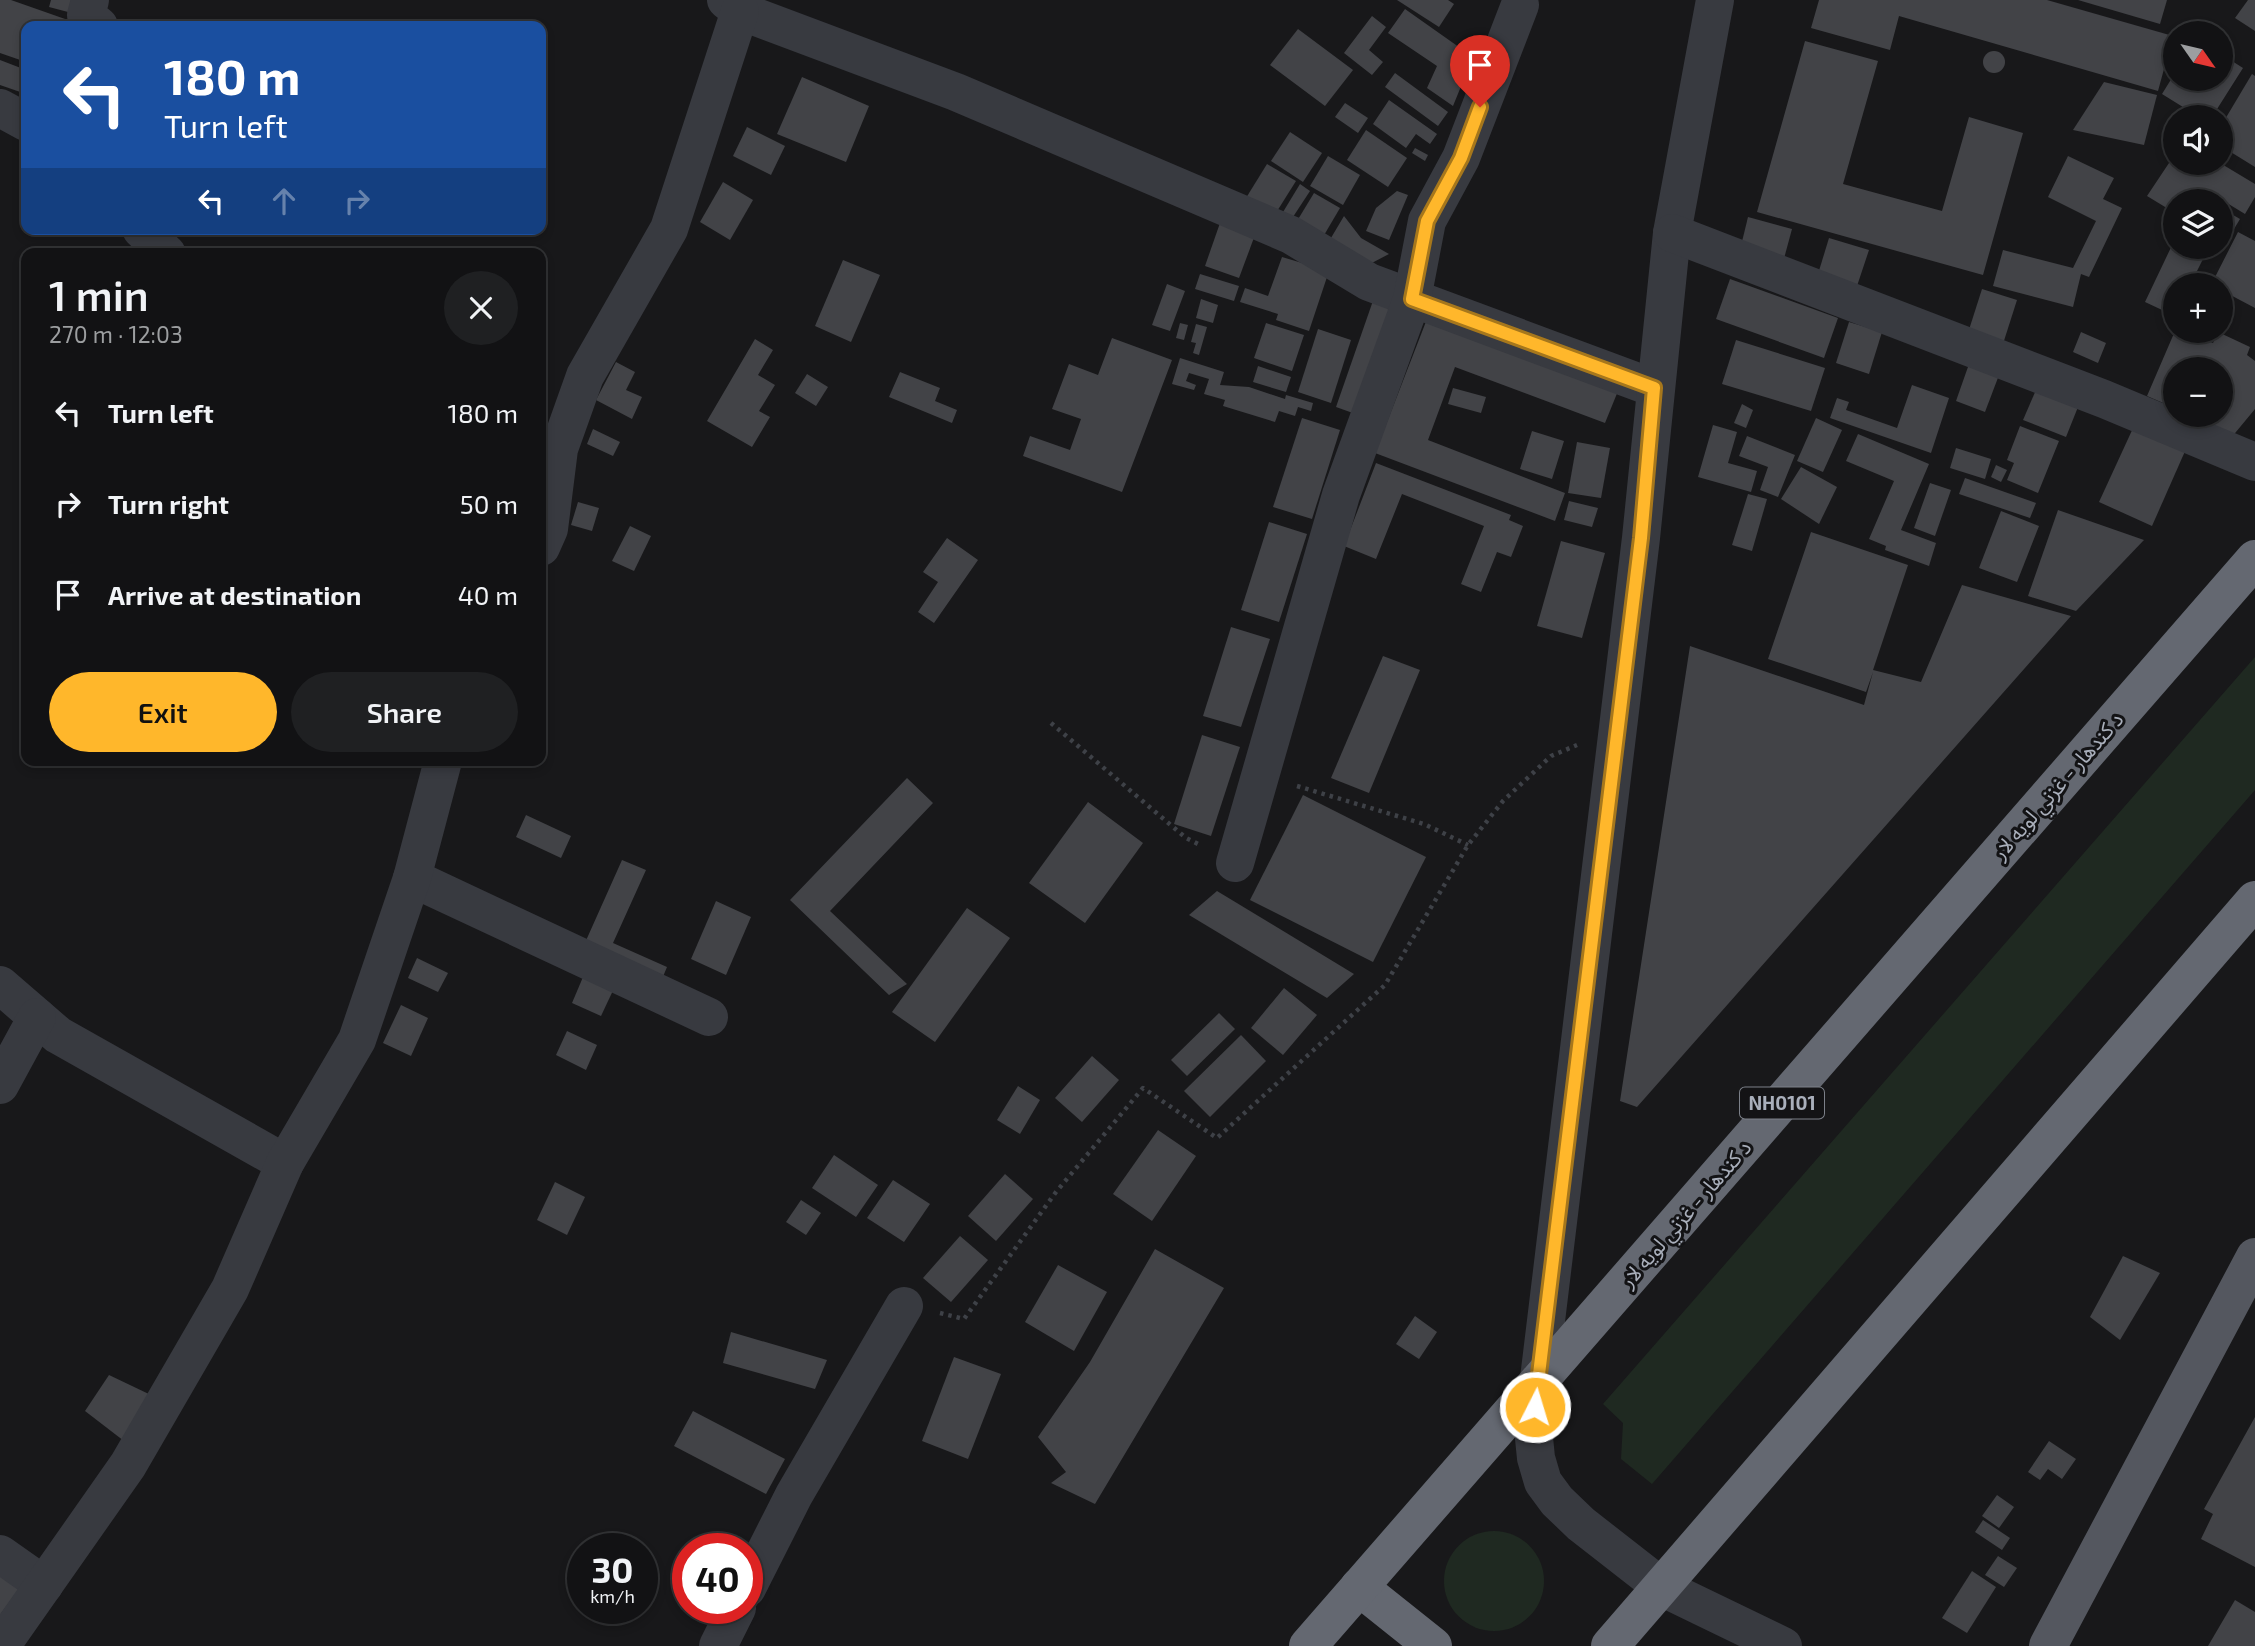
<!DOCTYPE html>
<meta charset="utf-8">
<style>
:root{--surface:#121214;--page:#1f2022;--text:#f1f3f6;--muted:#9c9ea0;--line:#313234;--accent:#ffb72b}
body{margin:0;font-family:"Exo 2","Noto Sans Arabic",sans-serif;background:var(--page);color:var(--text);height:100vh;display:flex;flex-direction:column;font-size:26px;white-space:nowrap}
*{box-sizing:border-box;margin:0}
p{font-size:23px;color:var(--muted)}
.icon{flex:none;width:38px;height:38px;fill:none;stroke:currentColor;stroke-width:2;stroke-linecap:round;stroke-linejoin:round}
.map{position:relative;flex:1;overflow:hidden}
.sheet{position:absolute;left:21px;top:248px;width:525px;height:518px;display:flex;flex-direction:column;background:var(--surface);border-radius:14px;box-shadow:0 4px 10px #0003,0 0 0 2px var(--line)}
.sheet>*{flex:none}
.banner{position:absolute;left:21px;top:21px;width:525px;height:214px;border-radius:14px;box-shadow:0 4px 10px #0003,0 0 0 2px var(--line);background:#1a4fa0;color:#fff;overflow:hidden}
.needle{width:46px;rotate:124deg}
.tools{position:absolute;left:2163px;top:21px;display:grid;gap:14px}
.tools a{display:grid;place-items:center;width:70px;height:70px;border-radius:50%;background:var(--surface);box-shadow:0 4px 10px #0003,0 0 0 2px var(--line);font-size:35px}
.speed{position:absolute;left:567px;top:1533px;display:flex;gap:14px;font-size:35px;font-weight:700;text-align:center}
.speed>*{display:grid;place-content:center;width:91px;height:91px;border-radius:50%;background:var(--surface);box-shadow:0 4px 10px #0003,0 0 0 2px var(--line);line-height:1}
.speed small{font-size:18px;font-weight:400}
.speed .limit{border:10px solid #d22;background:#fff;color:#111}
.pin{position:absolute;display:grid;place-items:center;width:60px;height:60px;color:#fff;margin:-72px -30px;border-radius:50% 50% 50% 0;rotate:-45deg;box-shadow:0 0 7px #0007}
.pin .icon{rotate:45deg}
.me{position:absolute;width:77px;margin:-38px;rotate:5deg;stroke-linejoin:round;filter:drop-shadow(0 0 5px #0008)}
.turn{display:flex;align-items:center;gap:24px;height:147px;padding:0 28px;font-size:32px}
.turn .icon{width:91px;height:91px;stroke-width:2.5}
.turn b{display:block;font-size:49px;line-height:60px}
.lanes{display:flex;align-items:center;height:66px;padding:0 28px;background:#0003;justify-content:center;gap:35px;direction:ltr}
.lanes .off{opacity:.35}
.round{display:grid;place-items:center;flex:none;width:74px;height:74px;border-radius:37px;background:var(--page)}
.head{display:flex;align-items:center;justify-content:space-between;height:119px;padding:0 28px}
h1{font-size:42px;font-weight:600;line-height:52px}
.action{display:flex;gap:14px;margin-top:auto;padding:14px 28px}
.action a{flex:1;height:80px;border-radius:42px;background:var(--accent);color:#111;font-size:28px;font-weight:600;line-height:80px;text-align:center}
.action a+a{background:var(--page);color:var(--text)}
ul{padding:0;list-style:none}
li{display:flex;align-items:center;gap:21px;height:91px;padding:0 28px}
li div{flex:1}
li b{display:block;font-size:26px}
li em{font-style:normal}
.map>svg:first-child{display:block}
</style>
<div class="map">
<svg width="2255" height="1646" viewBox="0 0 2255 1646">
<rect width="100%" height="100%" fill="#18181a"/>
<!-- green -->
<g fill="#1f2921">
<polygon points="2255,657 2255,790 1652,1484 1621,1459 1623,1423 1603,1404"/>
<circle cx="1494" cy="1581" r="50"/>
</g>
<!-- building -->
<g fill="#424347">
<polygon points="0,0 11,0 85,26 26,26 26,62 0,53"/>
<polygon points="51,0 71,0 68,12 49,7"/>
<polygon points="1397,0 1448,0 1454,4 1439,27"/>
<polygon points="1819,0 2047,0 2173,36 2158,91 1899,16 1890,50 1811,28"/>
<polygon points="2078,0 2167,0 2160,24"/>
<polygon points="2248,0 2255,0 2255,31 2235,18"/>
<polygon points="1405,9 1473,57 1453,106 1427,88 1437,66 1388,33"/>
<polygon points="1372,16 1386,27 1369,50 1383,62 1372,75 1344,53"/>
<polygon points="1298,29 1353,70 1325,106 1270,65"/>
<polygon points="1805,41 1878,61 1843,184 1942,211 1969,117 2023,133 1983,275 1757,212"/>
<circle cx="1994" cy="62" r="11"/>
<polygon points="2221,54 2243,68 2212,117 2199,117 2162,94 2175,73 2175,79 2221,79"/>
<polygon points="0,60 26,70 26,94 0,85"/>
<polygon points="1395,73 1448,112 1438,126 1385,87"/>
<polygon points="2252,74 2255,76 2255,167 2221,146 2221,126"/>
<polygon points="802,77 869,106 846,162 777,134"/>
<polygon points="2104,82 2157,95 2144,145 2073,130"/>
<polygon points="1389,100 1437,134 1430,144 1416,134 1406,148 1373,124"/>
<polygon points="1345,103 1368,118 1358,133 1335,117"/>
<polygon points="747,127 785,146 771,175 733,156"/>
<polygon points="1366,130 1407,158 1388,187 1347,160"/>
<polygon points="1290,132 1322,153 1303,182 1271,161"/>
<polygon points="1415,148 1428,155 1425,161 1412,153"/>
<polygon points="2175,154 2175,163 2220,163 2255,184 2255,197 2245,214 2222,200 2175,201 2175,213 2147,196"/>
<polygon points="1328,156 1360,175 1343,205 1310,186"/>
<polygon points="2068,156 2114,178 2103,199 2122,208 2089,277 2081,274 2073,307 1993,286 2003,250 2073,268 2096,221 2048,197"/>
<polygon points="1267,164 1296,181 1274,216 1246,198"/>
<polygon points="723,182 753,200 730,240 700,222"/>
<polygon points="1300,184 1310,191 1289,223 1280,217"/>
<polygon points="1397,191 1408,195 1389,240 1366,231 1376,208"/>
<polygon points="1314,193 1340,208 1320,242 1294,226"/>
<polygon points="2221,208 2240,219 2225,244 2221,241"/>
<polygon points="1344,216 1361,238 1389,254 1368,265 1328,243"/>
<polygon points="1748,217 1792,229 1782,266 1739,254"/>
<polygon points="1220,223 1255,235 1239,278 1205,266"/>
<polygon points="2238,232 2255,241 2255,308 2221,290 2221,285 2211,285"/>
<polygon points="1829,238 1869,250 1857,286 1818,274"/>
<polygon points="2175,239 2175,247 2209,247 2190,285 2175,285 2175,316 2145,302"/>
<polygon points="1282,257 1329,271 1309,331 1276,320 1278,314 1240,302 1245,288 1268,296"/>
<polygon points="843,260 880,275 851,342 815,326"/>
<polygon points="1200,274 1239,286 1234,301 1195,289"/>
<polygon points="1730,279 1838,318 1824,358 1716,319"/>
<polygon points="1167,284 1185,291 1170,331 1152,325"/>
<polygon points="1982,289 2017,300 2002,347 1967,336"/>
<polygon points="1375,295 1402,304 1364,417 1336,407"/>
<polygon points="1201,299 1218,305 1213,323 1196,318"/>
<polygon points="1427,319 1618,391 1605,423 1455,367 1428,440 1565,493 1555,521 1375,453"/>
<polygon points="1849,322 1882,332 1869,374 1836,363"/>
<polygon points="1180,323 1188,325 1184,340 1176,338"/>
<polygon points="1266,323 1304,335 1292,371 1254,358"/>
<polygon points="1196,324 1207,327 1199,355 1193,353 1196,343 1191,342"/>
<polygon points="1318,329 1351,340 1331,403 1298,392"/>
<polygon points="2175,331 2184,331 2213,343 2218,332 2250,347 2247,355 2255,361 2255,409 2226,444 2191,415 2221,415 2221,369 2175,369 2175,408 2147,396"/>
<polygon points="2081,332 2106,343 2098,363 2073,352"/>
<polygon points="1112,338 1172,360 1122,492 1023,456 1030,436 1070,450 1081,419 1052,409 1069,364 1098,375"/>
<polygon points="755,339 773,350 758,375 775,385 759,411 770,417 752,447 707,421"/>
<polygon points="1736,340 1825,368 1811,411 1722,384"/>
<polygon points="1180,358 1224,372 1220,385 1249,387 1285,399 1286,395 1313,403 1311,411 1298,407 1295,416 1279,411 1275,422 1223,406 1225,400 1204,394 1209,379 1189,373 1186,381 1196,385 1194,390 1172,384"/>
<polygon points="616,362 635,372 626,390 642,397 632,419 596,400"/>
<polygon points="1969,364 1999,375 1985,412 1956,401"/>
<polygon points="1258,366 1291,377 1286,392 1253,382"/>
<polygon points="900,372 940,388 935,401 957,410 952,423 889,397"/>
<polygon points="807,374 828,387 816,406 795,393"/>
<polygon points="1912,385 1949,398 1931,453 1830,418 1837,398 1849,402 1846,410 1897,428"/>
<polygon points="1453,388 1486,397 1481,413 1448,404"/>
<polygon points="2036,390 2078,407 2066,437 2023,420"/>
<polygon points="1742,404 1753,410 1746,428 1734,423"/>
<polygon points="1302,418 1340,430 1312,519 1273,507"/>
<polygon points="1816,418 1842,430 1823,472 1797,461"/>
<polygon points="1713,425 1737,432 1728,463 1757,471 1751,492 1698,477"/>
<polygon points="2020,426 2059,441 2038,493 2007,480 2014,463 2007,460"/>
<polygon points="2134,426 2186,449 2152,526 2099,502"/>
<polygon points="593,429 620,442 613,456 587,444"/>
<polygon points="1532,431 1564,441 1552,479 1520,469"/>
<polygon points="1858,434 1929,464 1901,530 1936,543 1929,566 1885,550 1886,546 1869,539 1894,481 1846,461"/>
<polygon points="1747,436 1795,455 1778,497 1760,490 1768,467 1739,456"/>
<polygon points="1577,442 1610,448 1601,498 1568,493"/>
<polygon points="1956,448 1991,459 1985,479 1950,468"/>
<polygon points="1376,463 1511,515 1509,520 1523,526 1511,557 1497,552 1481,592 1461,584 1484,526 1402,494 1376,559 1344,546"/>
<polygon points="1996,465 2007,470 2001,482 1991,477"/>
<polygon points="1801,467 1837,487 1819,524 1781,499"/>
<polygon points="1965,478 2036,503 2030,518 1959,494"/>
<polygon points="1930,483 1951,490 1935,536 1914,528"/>
<polygon points="1748,494 1767,499 1752,551 1732,545"/>
<polygon points="1569,501 1598,508 1592,527 1564,520"/>
<polygon points="578,502 599,508 592,531 571,525"/>
<polygon points="2058,510 2144,540 2076,611 2028,596"/>
<polygon points="2001,511 2039,526 2017,582 1979,568"/>
<polygon points="1269,522 1307,534 1279,622 1241,610"/>
<polygon points="630,526 651,536 634,571 612,561"/>
<polygon points="1811,532 1908,565 1873,670 1921,682 1962,585 2071,616 1637,1107 1620,1101 1690,646 1864,705 1873,672 1866,692 1768,659"/>
<polygon points="947,538 978,560 934,623 918,612 938,582 923,572"/>
<polygon points="1561,541 1605,553 1582,638 1537,626"/>
<polygon points="1231,627 1270,639 1241,727 1203,716"/>
<polygon points="1383,656 1420,670 1369,793 1331,778"/>
<polygon points="1202,735 1240,747 1211,836 1174,824"/>
<polygon points="907,778 933,803 830,911 907,984 889,995 790,900"/>
<polygon points="1303,795 1426,857 1373,962 1250,900"/>
<polygon points="1088,802 1143,843 1085,923 1029,883"/>
<polygon points="526,815 571,836 561,858 516,837"/>
<polygon points="622,860 646,870 613,943 667,967 662,979 584,945"/>
<polygon points="1217,891 1354,974 1327,998 1189,915"/>
<polygon points="716,901 751,917 726,975 691,959"/>
<polygon points="967,908 1010,938 935,1042 892,1012"/>
<polygon points="417,958 448,973 438,992 408,978"/>
<polygon points="586,970 617,982 601,1016 572,1003"/>
<polygon points="1284,988 1317,1015 1283,1055 1251,1028"/>
<polygon points="401,1005 428,1018 411,1056 383,1043"/>
<polygon points="1219,1013 1235,1029 1187,1076 1171,1060"/>
<polygon points="567,1031 597,1045 586,1070 556,1055"/>
<polygon points="1241,1035 1266,1061 1210,1117 1184,1091"/>
<polygon points="1092,1056 1119,1080 1082,1122 1055,1098"/>
<polygon points="1018,1086 1040,1100 1020,1134 997,1120"/>
<polygon points="1158,1130 1196,1156 1152,1221 1113,1194"/>
<polygon points="834,1155 878,1185 856,1217 812,1188"/>
<polygon points="1005,1174 1033,1199 996,1241 968,1216"/>
<polygon points="893,1180 930,1204 904,1242 867,1218"/>
<polygon points="555,1182 585,1197 567,1235 537,1220"/>
<polygon points="801,1200 821,1213 806,1235 786,1222"/>
<polygon points="960,1236 988,1260 951,1302 923,1278"/>
<polygon points="1155,1249 1224,1288 1095,1504 1051,1483 1066,1472 1038,1437 1090,1362"/>
<polygon points="2123,1256 2160,1273 2120,1340 2090,1317"/>
<polygon points="1058,1265 1107,1292 1074,1351 1025,1322"/>
<polygon points="1415,1316 1437,1332 1419,1359 1396,1344"/>
<polygon points="731,1332 827,1360 815,1389 723,1363"/>
<polygon points="954,1357 1001,1374 968,1459 922,1441"/>
<polygon points="109,1375 153,1396 124,1441 85,1411"/>
<polygon points="693,1411 785,1459 766,1494 674,1446"/>
<polygon points="2255,1417 2255,1567 2201,1539 2213,1514 2204,1509"/>
<polygon points="2049,1441 2076,1459 2062,1479 2048,1469 2040,1480 2028,1472"/>
<polygon points="1997,1495 2014,1507 1999,1528 1982,1516"/>
<polygon points="1983,1520 2010,1538 2002,1550 1975,1532"/>
<polygon points="1998,1556 2017,1568 2004,1587 1985,1575"/>
<polygon points="0,1565 24,1582 0,1615"/>
<polygon points="1972,1571 1996,1587 1967,1633 1942,1618"/>
<polygon points="2235,1600 2255,1612 2255,1646 2208,1646"/>
</g>
<g fill="none" stroke-linecap="round" stroke-linejoin="round">
<!-- path -->
<g stroke="#3e4147" stroke-width="4.5" stroke-dasharray="3.5 5" stroke-linecap="butt">
<polyline points="1051,723 1186,838 1202,846"/>
<polyline points="1297,786 1424,824 1468,845"/>
<polyline points="940,1313 964,1319 1056,1192 1143,1088 1217,1138 1385,985 1468,845 1503,801 1551,756 1577,745"/>
</g>
<!-- minor -->
<g stroke="#383a40" stroke-width="38">
<polyline points="90,0 86,15 99,26"/>
<polyline points="726,0 740,11 956,92 1291,235 1369,282 1654,388"/>
<polyline points="1715,0 1672,233 1641,538 1533,1428 1536,1458 1543,1482 1557,1501 1581,1524 1663,1588 1783,1646"/>
<polyline points="0,108 26,122"/>
<polyline points="141,229 167,254"/>
<polyline points="1672,233 2104,399 2255,462"/>
<polyline points="541,547 549,529 559,449 585,376 669,229 740,11"/>
<polyline points="1235,863 1341,495 1412,299 1427,221 1461,158 1520,5"/>
<polyline points="412,878 709,1017"/>
<polyline points="0,985 58,1035 285,1163"/>
<polyline points="0,1085 37,1017"/>
<polyline points="0,1554 44,1585"/>
<polyline points="747,1588 794,1495 904,1306"/>
<polyline points="1,1646 128,1465 230,1289 285,1163 357,1040 412,878 443,761"/>
<polyline points="718,1646 737,1608"/>
</g>
<!-- major -->
<polyline stroke="#54575f" stroke-width="38" points="2048,1646 2255,1257"/>
<!-- highway -->
<g stroke="#646871" stroke-width="38">
<polyline points="1359,1587 1433,1646"/>
<polyline points="1308,1646 2255,559"/>
<polyline points="1610,1646 2255,900"/>
</g>
</g>
<g fill="none" stroke-linecap="round" stroke-linejoin="round">
<!-- route casing -->
<g stroke="#a6771c" stroke-width="18">
<polyline id="route" points="1480,107 1461,158 1427,221 1412,299 1654,388 1641,538 1535,1407"/>
</g>
<!-- route -->
<use href="#route" stroke="#ffb72b" stroke-width="12"/>
</g>
<g text-anchor="middle" stroke-width="6" stroke-linejoin="round" paint-order="stroke">
<!-- shield labels -->
<rect fill="#131315" stroke="#7c8089" stroke-width="2" x="1740" y="1087.5" width="84" height="31" rx="5"/>
<g font-size="19" font-weight="bold" fill="#a9afbb">
<text x="1782" y="1110">NH0101</text>
</g>
<!-- street labels -->
<g font-size="21" fill="#a9afbb" stroke="#131315">
<text transform="translate(2058 786) rotate(-49)" y="7">د کندهار - غزني لويه لار</text>
<text transform="translate(1686 1214) rotate(-49)" y="7">د کندهار - غزني لويه لار</text>
</g>
</g>
</svg>
<div class="tools">
<a><svg class="needle" viewBox="-14 -14 28 28"><path d="M0-13l5 13h-10z" fill="#e53935"/><path d="M0 13l5-13h-10z" fill="#9c9ea0"/></svg></a>
<a><svg class="icon" aria-label="sound" viewBox="0 0 24 24"><path d="M4 9h4l5-4v14l-5-4H4zM17 9q2 3 0 6"/></svg></a>
<a><svg class="icon" aria-label="layers" viewBox="0 0 24 24"><path d="M12 4l9 5-9 5-9-5zM3 14l9 5 9-5"/></svg></a>
<a>+</a>
<a>−</a>
</div>
<div class="speed"><div>30<small>km/h</small></div><div class="limit">40</div></div>
<div class="pin" style="left:1480px;top:107px;background:#d93025"><svg class="icon" aria-label="arrive" viewBox="0 0 24 24"><path d="M6 21V4h12l-3 4 3 4H6"/></svg></div>
<svg class="me" style="left:1535px;top:1407px" viewBox="-20 -20 40 40"><circle r="17" fill="#ffb72b" stroke="#fff" stroke-width="3"/><path d="M0-11L8 9 0 5-8 9z" fill="#fff"/></svg>
<div class="banner">
<div class="turn"><svg class="icon" aria-label="left" viewBox="0 0 24 24"><path d="M17 20v-9H6M10 6l-5 5 5 5"/></svg><div><b>180 m</b>Turn left</div></div>
<div class="lanes"><svg class="icon" aria-label="left" viewBox="0 0 24 24"><path d="M17 20v-9H6M10 6l-5 5 5 5"/></svg><svg class="icon off" aria-label="ahead" viewBox="0 0 24 24"><path d="M12 20V5M6 11l6-6 6 6"/></svg><svg class="icon off" aria-label="right" viewBox="0 0 24 24"><path d="M7 20v-9h11M14 6l5 5-5 5"/></svg></div>
</div>
<section class="sheet">
<div class="head"><div><h1>1 min</h1><p>270 m · 12:03</p></div><a class="round"><svg class="icon" aria-label="close" viewBox="0 0 24 24"><path d="M6 6l12 12M18 6L6 18"/></svg></a></div>
<ul>
<li><svg class="icon" aria-label="left" viewBox="0 0 24 24"><path d="M17 20v-9H6M10 6l-5 5 5 5"/></svg><div><b>Turn left</b></div><em>180 m</em></li>
<li><svg class="icon" aria-label="right" viewBox="0 0 24 24"><path d="M7 20v-9h11M14 6l5 5-5 5"/></svg><div><b>Turn right</b></div><em>50 m</em></li>
<li><svg class="icon" aria-label="arrive" viewBox="0 0 24 24"><path d="M6 21V4h12l-3 4 3 4H6"/></svg><div><b>Arrive at destination</b></div><em>40 m</em></li>
</ul>
<div class="action"><a>Exit</a><a>Share</a></div>
</section>
</div>
